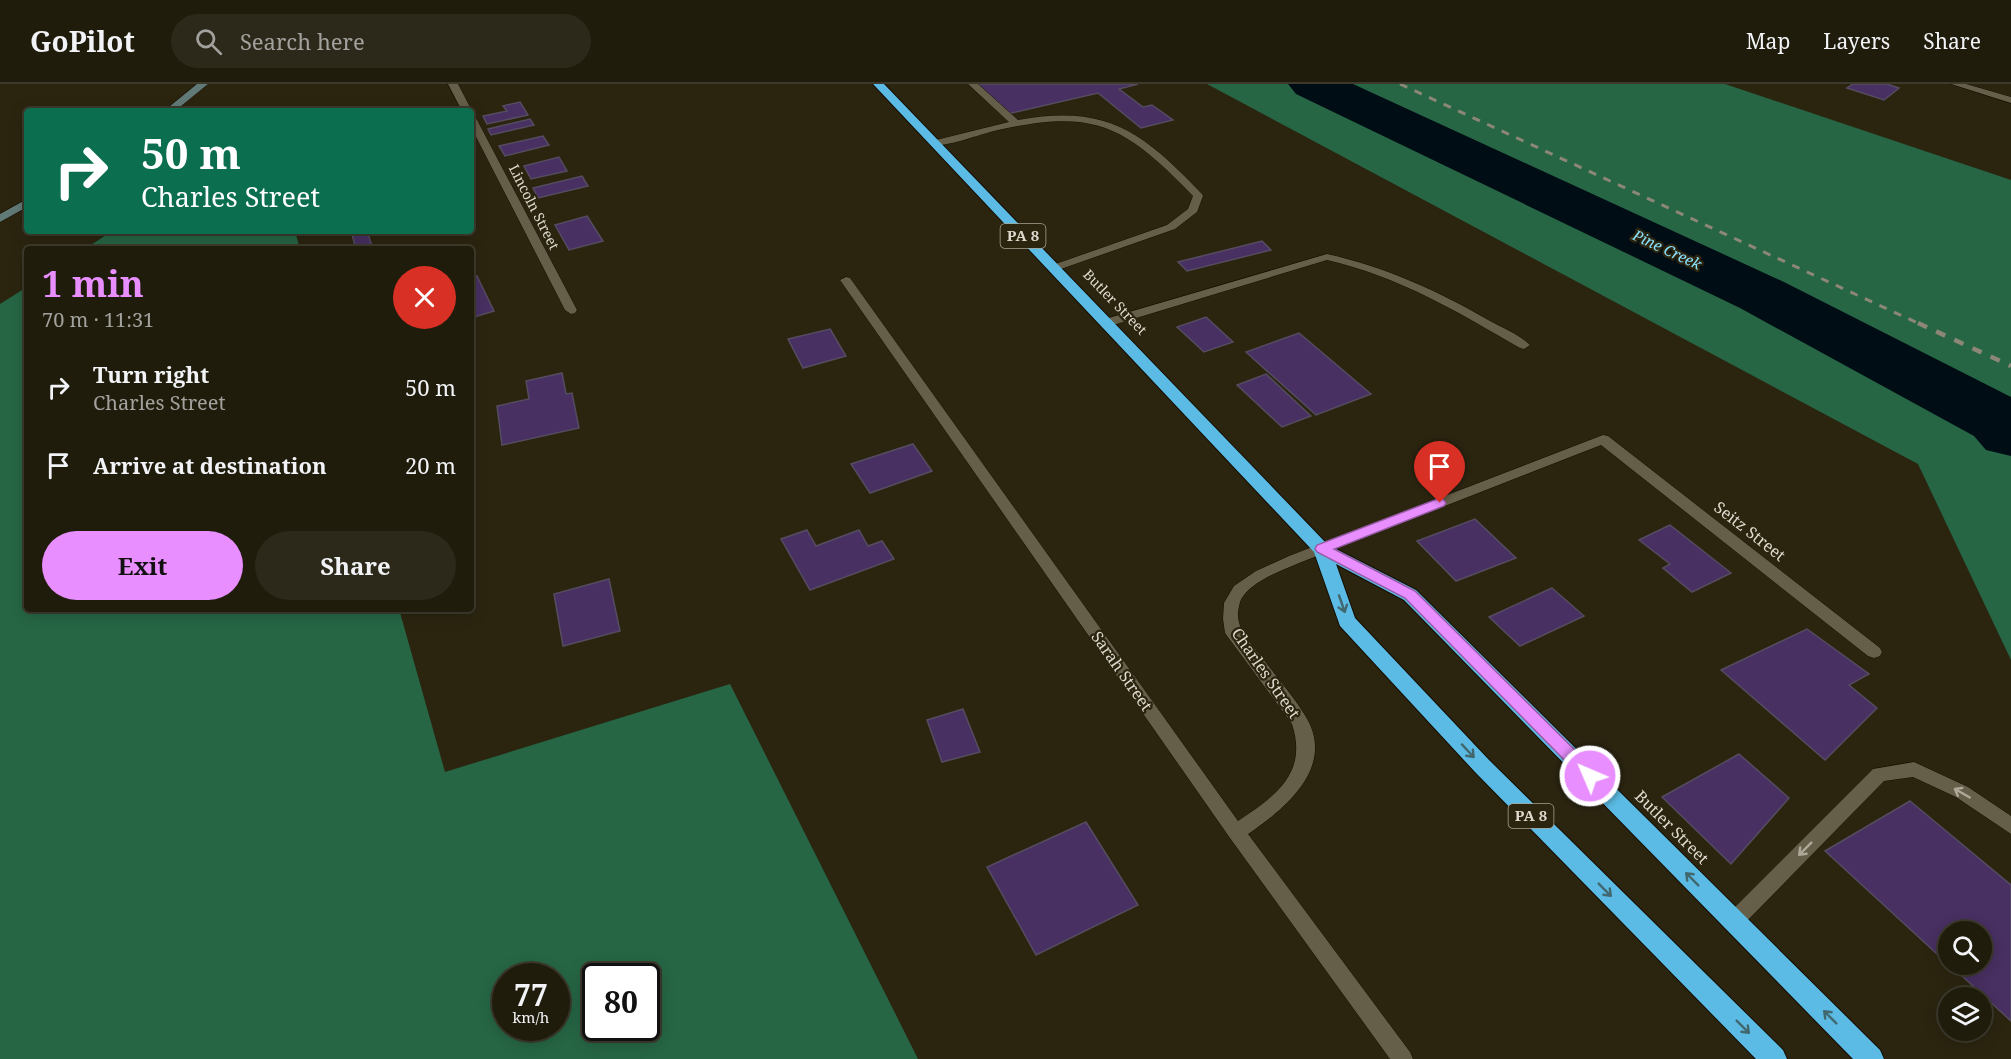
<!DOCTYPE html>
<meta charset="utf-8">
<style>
:root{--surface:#201c0c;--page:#2d291a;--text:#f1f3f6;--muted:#a2a19d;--line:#3d3a2d;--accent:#e88eff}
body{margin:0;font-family:"Noto Serif",serif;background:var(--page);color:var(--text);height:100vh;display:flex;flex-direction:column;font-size:22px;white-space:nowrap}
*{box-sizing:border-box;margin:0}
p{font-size:20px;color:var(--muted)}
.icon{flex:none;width:33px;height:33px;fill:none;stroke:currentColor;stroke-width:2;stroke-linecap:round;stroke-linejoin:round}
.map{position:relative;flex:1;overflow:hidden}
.side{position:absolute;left:24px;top:162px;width:450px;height:366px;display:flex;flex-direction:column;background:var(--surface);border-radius:6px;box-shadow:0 3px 15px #0003,0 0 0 2px var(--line)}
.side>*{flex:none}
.top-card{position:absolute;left:24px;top:24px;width:450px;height:126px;border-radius:6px;box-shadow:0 3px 15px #0003,0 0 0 2px var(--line);background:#0b6e4f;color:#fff;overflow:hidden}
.buttons{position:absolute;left:1938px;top:837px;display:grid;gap:12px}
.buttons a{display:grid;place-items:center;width:54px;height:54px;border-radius:50%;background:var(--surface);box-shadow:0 3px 15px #0003,0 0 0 2px var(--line);font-size:30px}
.speed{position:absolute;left:492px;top:879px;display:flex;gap:12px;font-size:30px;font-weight:700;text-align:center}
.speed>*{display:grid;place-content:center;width:78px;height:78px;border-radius:50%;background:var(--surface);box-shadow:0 3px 15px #0003,0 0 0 2px var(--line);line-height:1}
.speed small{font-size:15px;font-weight:400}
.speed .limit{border:3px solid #111;border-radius:9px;background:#fff;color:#111}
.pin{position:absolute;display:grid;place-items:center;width:51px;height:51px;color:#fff;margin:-62px -26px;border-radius:50% 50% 50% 0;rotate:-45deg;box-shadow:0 0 6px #0007}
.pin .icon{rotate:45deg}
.me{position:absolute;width:66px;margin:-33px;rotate:315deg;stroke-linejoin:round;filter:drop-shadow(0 0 4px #0008)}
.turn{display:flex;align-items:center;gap:21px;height:126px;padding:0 18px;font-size:27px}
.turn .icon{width:78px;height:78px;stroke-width:2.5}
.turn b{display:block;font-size:42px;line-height:51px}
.round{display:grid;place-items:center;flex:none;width:63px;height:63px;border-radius:32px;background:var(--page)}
.headline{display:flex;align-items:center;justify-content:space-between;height:102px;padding:0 18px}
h1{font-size:36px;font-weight:700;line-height:45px;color:var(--accent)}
.cta{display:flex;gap:12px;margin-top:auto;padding:12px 18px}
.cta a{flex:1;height:69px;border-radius:36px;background:var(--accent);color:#111;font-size:24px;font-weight:700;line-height:69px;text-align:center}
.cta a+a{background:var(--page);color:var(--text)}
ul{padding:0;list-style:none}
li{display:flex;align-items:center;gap:18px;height:78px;padding:0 18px}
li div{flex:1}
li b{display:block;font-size:22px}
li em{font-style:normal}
header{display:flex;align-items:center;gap:36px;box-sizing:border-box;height:84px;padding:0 30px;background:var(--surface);border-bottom:2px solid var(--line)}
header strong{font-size:28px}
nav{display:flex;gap:33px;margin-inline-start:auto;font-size:21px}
.search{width:420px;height:54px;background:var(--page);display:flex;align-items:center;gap:15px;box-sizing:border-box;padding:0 21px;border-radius:33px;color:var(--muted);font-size:22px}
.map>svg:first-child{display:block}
</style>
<header>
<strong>GoPilot</strong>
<div class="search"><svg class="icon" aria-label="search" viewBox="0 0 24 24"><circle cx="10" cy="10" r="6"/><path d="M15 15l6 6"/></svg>Search here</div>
<nav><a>Map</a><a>Layers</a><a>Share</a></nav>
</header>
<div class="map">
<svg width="2011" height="975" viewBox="0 0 2011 975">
<rect width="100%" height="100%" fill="#2b2510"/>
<!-- forest -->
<g fill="#266645" fill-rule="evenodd">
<polygon points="1207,0 1725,0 2011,96 2011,576 1918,380"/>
<polygon points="112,147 295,147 300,165 85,165"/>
<path d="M27,203V525H399L445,688L730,600L918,975H0V220ZM506,892H556V944H506ZM596,892H646V944H596Z"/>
</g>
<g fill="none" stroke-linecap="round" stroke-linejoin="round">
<!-- river -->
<polygon fill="#000d14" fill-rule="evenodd" points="1288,0 1353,0 1784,198 2011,313 2011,372 1986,366 1974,352 1740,224 1296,10"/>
</g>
<!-- building -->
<g fill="#483062" stroke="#554c60" stroke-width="1.5">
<polygon points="975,0 1138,0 1119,5 1143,23 1152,21 1173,36 1141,44 1098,9 1007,30"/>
<polygon points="1853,0 1887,0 1899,4 1884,16 1847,4"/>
<polygon points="520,18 528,31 487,40 483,32 507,27 503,22"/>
<polygon points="530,35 534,41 491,51 488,45"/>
<polygon points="543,52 549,61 505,72 499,62"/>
<polygon points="559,73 567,87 531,95 524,82"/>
<polygon points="582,92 588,102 538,114 533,104"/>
<polygon points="587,132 603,157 569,166 555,141"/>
<polygon points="367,147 373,165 347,165 355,162 352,150"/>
<polygon points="1262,157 1271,166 1187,187 1178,178"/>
<polygon points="477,192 494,227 471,234 471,194"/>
<polygon points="1206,233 1233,258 1204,268 1177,243"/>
<polygon points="830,245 846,272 803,284 788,255"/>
<polygon points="1299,249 1371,310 1316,331 1246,268"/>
<polygon points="562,289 566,310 572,309 579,344 502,361 497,322 529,315 526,297"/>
<polygon points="1266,290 1311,332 1282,343 1237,301"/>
<polygon points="913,360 932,387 870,409 851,380"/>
<polygon points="1475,435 1516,474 1456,497 1417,457"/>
<polygon points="1670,441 1731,489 1692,508 1663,484 1670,480 1639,456"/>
<polygon points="807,446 816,462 859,446 868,462 882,457 894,475 810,506 781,455"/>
<polygon points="609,495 620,547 563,562 554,510"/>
<polygon points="1552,504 1584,532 1520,562 1489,533"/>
<polygon points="1807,545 1869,590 1849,601 1877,624 1825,676 1721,586"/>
<polygon points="963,625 980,668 942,678 927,636"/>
<polygon points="1739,670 1789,714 1731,780 1662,713"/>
<polygon points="1910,717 2011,801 2011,937 1949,880 1982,880 1982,848 1948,848 1948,880 1825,767"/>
<polygon points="1086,738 1138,821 1036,871 987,783"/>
</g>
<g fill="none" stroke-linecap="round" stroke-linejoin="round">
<!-- lane casing -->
<g stroke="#140d00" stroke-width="1">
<g id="lane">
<path d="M968,0H978L1018,36C1108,20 1142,48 1202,110L1203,112L1197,128L1175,145L1058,186H1050V182L1167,141L1188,125L1193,112C1124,40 1093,24 994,47C978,51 947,63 932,61V57L1009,38Z"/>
<path d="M1327,170C1386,183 1438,207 1490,237C1503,244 1520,251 1530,261L1524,265L1520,264C1458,228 1398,192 1327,176L1110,242L1106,243L1100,239L1102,236Z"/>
<polygon points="1914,678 1968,703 2011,732 2011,750 1956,713 1913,693 1884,697 1741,843 1734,846 1727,843 1724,837 1727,831 1873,685"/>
</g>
</g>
<!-- street casing -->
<g stroke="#140d00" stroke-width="1">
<g id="street">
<polygon points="448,0 458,0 472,27 471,28 462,27"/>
<polygon points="1951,0 1966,0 2011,13 2011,19"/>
<polygon points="471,31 476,34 577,226 575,229 571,230 565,226 471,43"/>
<path d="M846,193L850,194L1238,737C1276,712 1308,689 1292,640L1225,549L1223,535L1224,519L1234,502L1256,487L1289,472L1603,351L1608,352L1880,564L1882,568L1880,572L1874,574L1868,572L1601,361L1299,479C1281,487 1257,495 1244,511C1240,515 1239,522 1238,528C1237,546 1249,557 1260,571C1275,591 1293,611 1306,633C1336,683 1285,725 1248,750L1410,968L1413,975H1390L1230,754L840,196Z"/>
</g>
</g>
<!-- secondary casing -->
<g stroke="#140d00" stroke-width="1">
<g id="secondary">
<polygon points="197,0 208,0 175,27 164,27"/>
<polygon points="27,115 27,123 0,138 0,130"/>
</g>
</g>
<!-- highway casing -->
<g stroke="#140d00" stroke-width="2">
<polygon id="highway" points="873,0 884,0 1328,461 1416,506 1880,966 1884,975 1853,975 1404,516 1336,480 1355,534 1489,676 1783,966 1787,975 1756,975 1475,688 1340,542 1314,468"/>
</g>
<!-- lane -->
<use href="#lane" fill="#655e48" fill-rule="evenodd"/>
<!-- street -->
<use href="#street" fill="#655e48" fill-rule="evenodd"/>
<!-- secondary -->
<use href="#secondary" fill="#627a77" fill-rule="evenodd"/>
<!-- highway -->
<use href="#highway" fill="#5bbbe4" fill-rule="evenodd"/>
<!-- rail-far1 -->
<polyline stroke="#8c8776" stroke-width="3" stroke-dasharray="8 8" stroke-linecap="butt" points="1400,0 1922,241"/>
<!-- rail -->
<polyline stroke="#8c8776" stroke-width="4.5" stroke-dasharray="10 10" stroke-linecap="butt" points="1918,239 2011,282"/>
</g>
<!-- one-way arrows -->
<defs><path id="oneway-shaft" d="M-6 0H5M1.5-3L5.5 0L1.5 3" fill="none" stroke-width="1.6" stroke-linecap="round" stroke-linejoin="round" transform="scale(1.5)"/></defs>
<g stroke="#41686f">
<use href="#oneway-shaft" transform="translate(1342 520) rotate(71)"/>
<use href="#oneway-shaft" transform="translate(1468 667) rotate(47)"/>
<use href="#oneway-shaft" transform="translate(1692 795) rotate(-135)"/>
<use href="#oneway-shaft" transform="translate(1605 806) rotate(45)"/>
<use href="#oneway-shaft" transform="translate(1830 933) rotate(-135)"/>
<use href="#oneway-shaft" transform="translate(1743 943) rotate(45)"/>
</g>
<g stroke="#aea898">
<use href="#oneway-shaft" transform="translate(1962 709) rotate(-150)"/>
<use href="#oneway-shaft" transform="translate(1805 765) rotate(135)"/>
</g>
<!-- route -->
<polygon fill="#e88eff" stroke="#975ca6" stroke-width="1.5" points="1440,414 1444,416 1446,419 1444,422 1334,465 1415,507 1596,687 1598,692 1596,696 1590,698 1584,696 1405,514 1317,468 1315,465 1317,461"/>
<g text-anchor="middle" stroke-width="4.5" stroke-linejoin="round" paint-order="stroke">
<!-- far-street labels -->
<g font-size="14" fill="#dedacd" stroke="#2b2510">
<text transform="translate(534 123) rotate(63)" y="5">Lincoln Street</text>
<text transform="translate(1115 218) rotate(46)" y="5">Butler Street</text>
</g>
<!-- shield labels -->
<g fill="#2b2510" stroke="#a8a494" stroke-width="1.5">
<rect x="1000.5" y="140" width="45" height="24" rx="4.5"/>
<rect x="1508.5" y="720" width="45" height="24" rx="4.5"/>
</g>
<g font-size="15" font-weight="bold" fill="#dedacd">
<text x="1023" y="157">PA 8</text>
<text x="1531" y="737">PA 8</text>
</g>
<!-- far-water labels -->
<g font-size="15" font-style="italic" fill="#89e0fd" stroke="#2b2510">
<text transform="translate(1667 166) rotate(25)" y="5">Pine Creek</text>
</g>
<!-- street labels -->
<g font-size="16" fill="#dedacd" stroke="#2b2510">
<text transform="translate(1750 447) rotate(38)" y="6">Seitz Street</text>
<text transform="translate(1122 587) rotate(55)" y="6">Sarah Street</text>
<text transform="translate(1266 589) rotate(55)" y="6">Charles Street</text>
<text transform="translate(1672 743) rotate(45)" y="6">Butler Street</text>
</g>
</g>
</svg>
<div class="buttons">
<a><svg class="icon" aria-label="search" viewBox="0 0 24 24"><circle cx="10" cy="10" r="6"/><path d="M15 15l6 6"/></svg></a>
<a><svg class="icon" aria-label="layers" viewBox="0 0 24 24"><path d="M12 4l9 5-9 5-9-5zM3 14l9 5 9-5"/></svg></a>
</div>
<div class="speed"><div>77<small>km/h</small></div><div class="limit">80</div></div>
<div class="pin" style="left:1440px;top:419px;background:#d93025"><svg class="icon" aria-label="arrive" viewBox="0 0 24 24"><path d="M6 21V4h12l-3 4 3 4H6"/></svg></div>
<svg class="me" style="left:1590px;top:692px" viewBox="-20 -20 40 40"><circle r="17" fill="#e88eff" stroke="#fff" stroke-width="3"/><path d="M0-11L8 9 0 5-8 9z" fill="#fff"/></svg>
<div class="top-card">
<div class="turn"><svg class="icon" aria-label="right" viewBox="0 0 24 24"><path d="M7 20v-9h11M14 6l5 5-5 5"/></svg><div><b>50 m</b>Charles Street</div></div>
</div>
<section class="side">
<div class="headline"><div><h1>1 min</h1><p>70 m · 11:31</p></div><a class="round" style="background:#d93025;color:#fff"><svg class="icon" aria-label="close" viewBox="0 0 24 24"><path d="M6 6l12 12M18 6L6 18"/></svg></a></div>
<ul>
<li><svg class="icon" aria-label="right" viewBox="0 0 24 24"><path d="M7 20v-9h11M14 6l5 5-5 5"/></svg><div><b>Turn right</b><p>Charles Street</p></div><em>50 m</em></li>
<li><svg class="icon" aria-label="arrive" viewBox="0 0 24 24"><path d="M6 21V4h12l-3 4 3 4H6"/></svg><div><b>Arrive at destination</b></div><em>20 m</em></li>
</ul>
<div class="cta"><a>Exit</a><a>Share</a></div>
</section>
</div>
